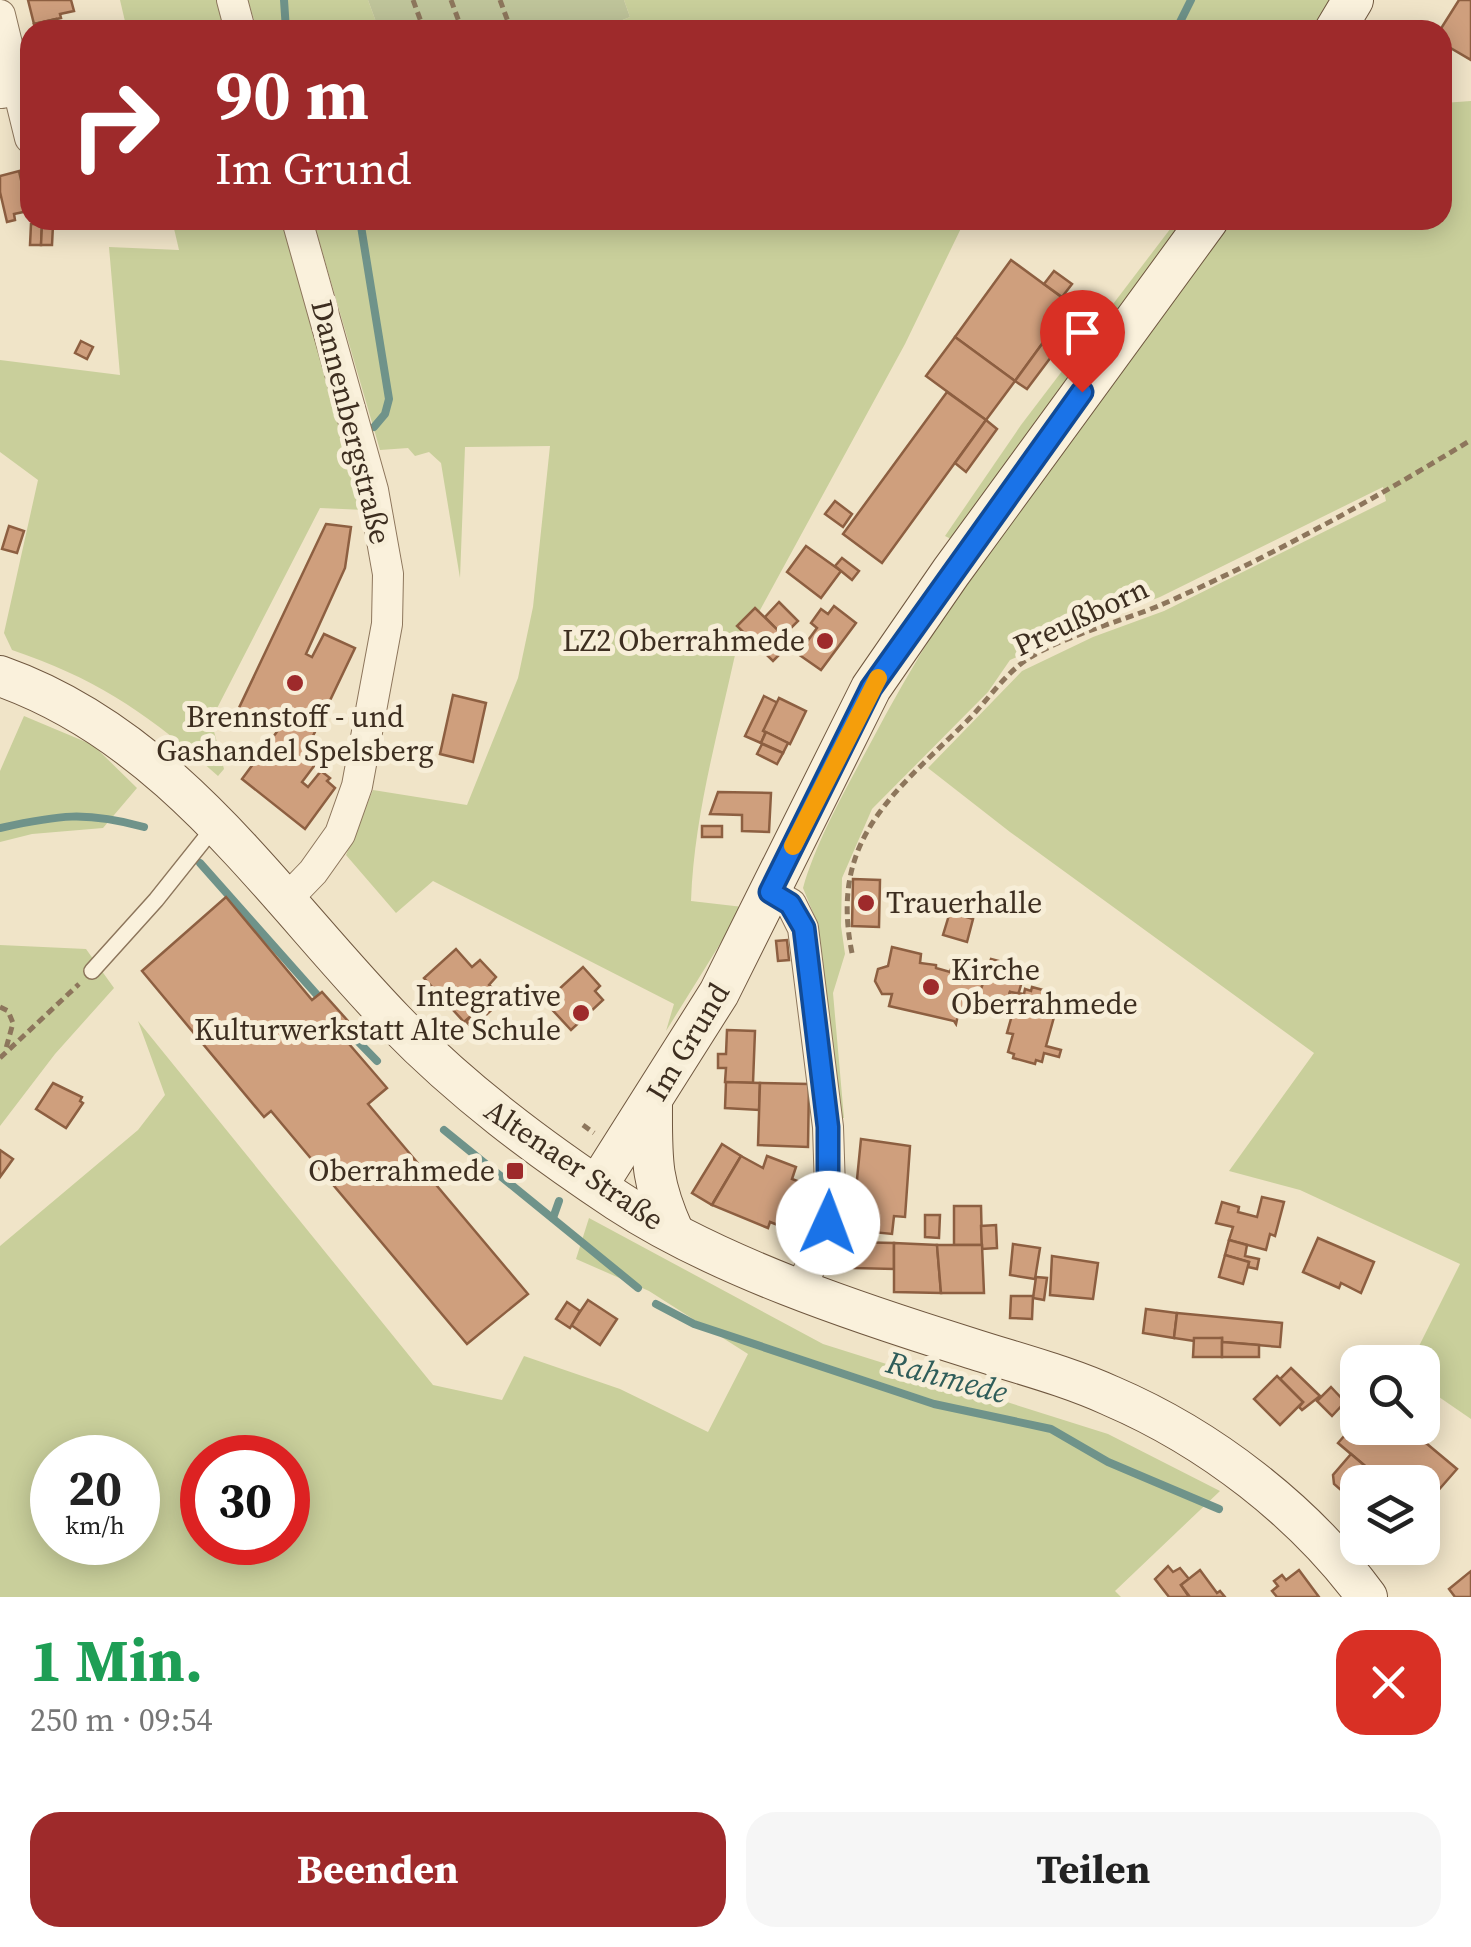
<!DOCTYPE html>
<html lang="de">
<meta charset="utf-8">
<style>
:root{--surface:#fff;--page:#f6f6f6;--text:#222;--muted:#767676;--accent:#9e2a2b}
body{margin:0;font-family:"Source Serif 4",serif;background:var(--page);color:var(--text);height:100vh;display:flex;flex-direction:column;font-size:38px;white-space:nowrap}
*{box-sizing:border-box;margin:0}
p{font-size:32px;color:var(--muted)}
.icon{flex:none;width:55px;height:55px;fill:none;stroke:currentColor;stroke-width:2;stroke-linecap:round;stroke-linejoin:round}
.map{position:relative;height:1597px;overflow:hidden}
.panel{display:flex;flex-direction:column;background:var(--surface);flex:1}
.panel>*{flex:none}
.top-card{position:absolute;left:20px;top:20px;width:1432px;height:210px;border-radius:30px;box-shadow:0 5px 25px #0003;background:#9e2a2b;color:#fff;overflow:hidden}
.tools{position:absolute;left:1340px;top:1345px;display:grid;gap:20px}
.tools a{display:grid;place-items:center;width:100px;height:100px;border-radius:20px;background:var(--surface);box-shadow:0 5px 25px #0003;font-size:50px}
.speed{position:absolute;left:30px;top:1435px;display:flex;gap:20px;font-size:50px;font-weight:700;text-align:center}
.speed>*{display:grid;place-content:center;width:130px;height:130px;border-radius:50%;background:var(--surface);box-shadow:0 5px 25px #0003;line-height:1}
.speed small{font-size:25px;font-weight:400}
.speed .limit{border:15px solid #d22;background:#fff;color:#111}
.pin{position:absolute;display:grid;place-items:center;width:85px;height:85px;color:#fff;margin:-102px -42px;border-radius:50% 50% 50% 0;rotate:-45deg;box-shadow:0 0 10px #0007}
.pin .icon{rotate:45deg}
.me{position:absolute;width:110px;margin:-55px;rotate:2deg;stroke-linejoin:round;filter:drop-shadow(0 0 8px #0008)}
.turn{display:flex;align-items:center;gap:35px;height:210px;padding:0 30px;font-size:45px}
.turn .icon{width:130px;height:130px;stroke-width:2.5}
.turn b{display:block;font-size:70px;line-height:85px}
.round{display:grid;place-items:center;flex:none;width:105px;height:105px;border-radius:30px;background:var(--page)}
.headline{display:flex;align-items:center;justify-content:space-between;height:170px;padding:0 30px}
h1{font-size:60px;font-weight:700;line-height:75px;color:#1e9e55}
.action{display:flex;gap:20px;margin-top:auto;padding:20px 30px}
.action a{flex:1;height:115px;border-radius:30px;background:var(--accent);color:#fff;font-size:40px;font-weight:700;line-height:115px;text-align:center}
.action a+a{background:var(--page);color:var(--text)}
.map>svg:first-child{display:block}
</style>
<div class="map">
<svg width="1471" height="1597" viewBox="0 0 1471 1597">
<rect width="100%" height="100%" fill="#f0e4c8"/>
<!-- green -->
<g fill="#c9cf9b" fill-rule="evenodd">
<polygon points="120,0 218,0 227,30 127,30"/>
<polygon points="248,0 368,0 379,30 257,30"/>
<polygon points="624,0 1340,0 1322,30 598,30 630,17"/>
<path d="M1471,101V1419L1423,1386L1422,1362H1411L1460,1264L1300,1190L1229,1171L1314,1053L1010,832L928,768L1022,671L1093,637L1164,611L1386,501L1383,487L1160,597L1086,626L1010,660L988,692L872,809L842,878L841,926L845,954L833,993L844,1118H842L814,915L803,888C816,841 847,787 870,744C968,556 1104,390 1230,220H1442L1443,103Z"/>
<path d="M172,220H281L365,510L320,508L211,720L224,769L218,776C150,715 98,679 12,650L4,633L38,480L0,452V360L120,375L109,247L179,250Z"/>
<path d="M313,220H965L905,344L759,612L755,608L737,626L746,635L735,655C717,737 694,817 691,901L743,907L666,1031L674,1004L433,881L396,913L346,855L373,790L467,805L518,678L533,607L550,446L465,447L460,578L441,463L429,452L415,456L408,448L380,450Z"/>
<polygon points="1177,220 1193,220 951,539 945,536 1021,425"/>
<polygon points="24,716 93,745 137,788 103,828 32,834 0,842 0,771"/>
<polygon points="0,945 86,949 114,988 55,1054 0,1126"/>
<path d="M138,1021L433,1385L502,1400L524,1356L620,1389L708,1432L748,1354L649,1291L576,1259L589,1218L823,1344L1108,1434L1220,1491L1115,1591L1121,1597H0V1246L138,1130L165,1095ZM52,1458H138V1542H52ZM202,1458H288V1542H202Z"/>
</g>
<!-- cemetery -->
<polygon fill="#bfc49a" points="368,0 624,0 630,17 598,30 379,30"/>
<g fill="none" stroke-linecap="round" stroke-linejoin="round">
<!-- stream -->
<g stroke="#6f938a" stroke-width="8">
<polyline points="284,0 286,30"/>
<polyline points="1176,30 1191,0"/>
<polyline points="360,220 389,399 385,414 374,427"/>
<path d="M0,828C59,815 85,811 144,827"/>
<polyline points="200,863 318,996"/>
<polyline points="342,1025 377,1061"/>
<polyline points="444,1130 638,1288"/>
<polyline points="553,1218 559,1201"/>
<polyline points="656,1304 694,1324 934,1404 1051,1429 1108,1462 1219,1509"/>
</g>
</g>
<!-- building -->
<g fill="#cf9f7d" stroke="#8d5f41" stroke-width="2.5">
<polygon points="28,0 71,0 74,11 60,14 61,18 34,24"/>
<polygon points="1459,0 1471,0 1471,60 1442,43 1440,30"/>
<polygon points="56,19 59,29 36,30 34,24"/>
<polygon points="19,171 28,211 14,214 15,220 7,222 0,192 0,176"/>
<polygon points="73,220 110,220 110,228 72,227"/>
<polygon points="31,224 42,224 41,245 30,245"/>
<polygon points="42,224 53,225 52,245 41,245"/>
<polygon points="1011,260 1071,304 1015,381 955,337"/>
<polygon points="1054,271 1072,284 1062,297 1044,284"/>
<polygon points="955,337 1015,381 986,420 926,376"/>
<polygon points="81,341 93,347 87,359 75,353"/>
<polygon points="1042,344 1054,353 1027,389 1015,381"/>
<polygon points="947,392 986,420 882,563 843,534"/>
<polygon points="986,420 997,429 966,472 955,463"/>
<polygon points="835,501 852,514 843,527 825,514"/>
<polygon points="326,524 351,527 345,568 306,654 312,657 324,634 355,648 303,757 314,766 302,782 308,787 321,771 330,778 327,781 335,788 305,829 242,779 279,729 238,710"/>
<polygon points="9,526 24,531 17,553 2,549"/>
<polygon points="806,546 841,571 821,598 787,572"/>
<polygon points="842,558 859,571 852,580 835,566"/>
<polygon points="779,602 798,621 783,636 765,617"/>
<polygon points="834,606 856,623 821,670 798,654 817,628 811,623 821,609 828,614"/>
<polygon points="755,608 791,643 773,661 737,626"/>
<polygon points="453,695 486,703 473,762 440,754"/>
<polygon points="764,696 778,703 761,743 745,736"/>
<polygon points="779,698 806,711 790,744 763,731"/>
<polygon points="766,732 788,743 783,753 761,743"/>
<polygon points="762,744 783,753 777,764 757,754"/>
<polygon points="718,792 771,793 769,832 742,831 742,815 710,814"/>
<rect x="702" y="826" width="20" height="11"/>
<polygon points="853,879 880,880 879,927 852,926"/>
<polygon points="226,897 312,1000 322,992 348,1021 337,1030 387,1088 368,1104 528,1294 467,1344 271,1111 264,1117 142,971"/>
<polygon points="950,912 973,919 967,942 943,935"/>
<polygon points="787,940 789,960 778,961 776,941"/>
<polygon points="892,947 921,954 920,963 936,965 936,968 950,972 951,969 985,981 974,1014 959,1010 956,1024 954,1021 889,1006 892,994 882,994 875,981 878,969 888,966"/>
<polygon points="456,949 472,967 480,960 496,977 489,985 497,993 464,1022 424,978"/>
<polygon points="991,959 1026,968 1018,995 1010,992 1005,1007 978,998"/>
<polygon points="583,967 600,986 595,991 603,1000 571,1030 545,1002"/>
<polygon points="1032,987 1054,993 1053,997 1059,999 1046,1046 1061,1050 1059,1057 1044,1053 1042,1062 1036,1060 1035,1064 1013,1058 1014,1054 1008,1052 1013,1034 1007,1033 1014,1008 1006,1006 1010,992 1024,994 1025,989 1031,991"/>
<polygon points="494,996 500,1002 472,1028 466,1021"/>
<polygon points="727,1030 755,1031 753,1083 725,1082 726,1068 718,1068 718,1054 726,1054"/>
<polygon points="726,1082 760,1083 759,1110 725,1108"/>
<polygon points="53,1083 82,1097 80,1101 83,1103 66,1128 36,1109"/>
<polygon points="760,1083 809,1084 808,1147 758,1145"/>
<polygon points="861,1139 910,1146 905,1217 894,1216 892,1234 852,1230"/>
<polygon points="722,1144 741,1156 712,1205 692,1193"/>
<polygon points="0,1150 13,1159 0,1177"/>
<polygon points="741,1156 763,1168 767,1156 796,1167 792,1179 813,1187 796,1232 770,1222 768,1228 712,1205"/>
<polygon points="1262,1197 1284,1202 1275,1236 1270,1234 1266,1250 1229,1240 1233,1227 1216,1223 1222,1202 1239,1207 1238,1212 1257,1217"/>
<polygon points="954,1206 981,1206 982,1245 954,1245"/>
<polygon points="925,1215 940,1215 939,1238 925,1237"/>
<polygon points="996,1225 997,1248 982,1249 981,1226"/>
<polygon points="1318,1238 1374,1262 1361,1293 1341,1283 1339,1288 1303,1272"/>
<polygon points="1229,1240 1247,1245 1245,1256 1259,1259 1257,1269 1248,1267 1249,1262 1225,1255"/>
<polygon points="849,1242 894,1243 894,1269 854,1268 848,1262"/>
<polygon points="894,1243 937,1245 941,1293 894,1292"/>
<polygon points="1013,1244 1040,1248 1035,1279 1010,1275"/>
<polygon points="937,1245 982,1245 984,1293 941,1293"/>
<polygon points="1225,1255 1249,1262 1243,1284 1219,1277"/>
<polygon points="1052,1256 1098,1263 1093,1299 1050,1295"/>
<polygon points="1036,1277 1047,1278 1044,1300 1033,1298"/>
<polygon points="1011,1296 1033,1296 1032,1319 1010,1318"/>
<polygon points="588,1300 617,1319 600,1345 571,1325"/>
<polygon points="567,1302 580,1311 570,1328 556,1319"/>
<polygon points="1146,1309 1177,1313 1174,1338 1143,1333"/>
<polygon points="1177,1313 1282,1323 1280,1347 1222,1342 1222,1338 1194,1341 1174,1338"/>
<polygon points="1194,1338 1222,1338 1222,1357 1193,1357"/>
<polygon points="1222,1342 1259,1345 1259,1357 1222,1357"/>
<polygon points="1291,1368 1320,1396 1302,1410 1299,1407 1303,1402 1280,1379"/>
<polygon points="1277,1376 1303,1402 1280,1425 1254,1399"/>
<polygon points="1331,1387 1345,1402 1332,1416 1317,1401"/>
<polygon points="1358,1420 1358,1428 1408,1428 1457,1469 1422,1509 1422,1482 1384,1482 1338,1443"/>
<polygon points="1351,1454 1384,1482 1358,1482 1358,1505 1334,1484 1333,1475"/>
<polygon points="1168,1566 1173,1572 1180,1568 1189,1579 1181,1585 1189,1597 1169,1597 1155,1579"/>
<polygon points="1200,1570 1217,1593 1220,1591 1225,1597 1190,1597 1181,1585"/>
<polygon points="1299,1570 1319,1597 1277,1597 1272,1591 1278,1586 1274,1581 1282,1575 1286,1580"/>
<polygon points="1471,1571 1471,1597 1455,1597 1449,1589"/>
</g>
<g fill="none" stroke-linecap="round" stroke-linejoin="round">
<!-- lane casing -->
<g stroke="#8d765c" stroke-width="18">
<polyline id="lane" points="92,971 156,900 215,826"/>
</g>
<!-- street casing -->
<g stroke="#8d765c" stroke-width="32">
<g id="street">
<polyline points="232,0 240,30"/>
<polyline points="0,15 18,89"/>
<polyline points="2,93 18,89 30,138"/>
<polyline points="770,892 791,904 803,928 828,1127 830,1189 828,1223 801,1289"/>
<polyline points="285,901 313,872 340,834 357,786 387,624 388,574 373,490 297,220"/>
</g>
</g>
<!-- secondary casing -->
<g stroke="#6f573f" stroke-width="42">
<g id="secondary">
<polyline points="1335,30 1353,0"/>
<path d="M0,676C173,737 273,896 395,1022C462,1091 538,1148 618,1201C717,1266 855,1312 967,1347C1016,1363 1065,1375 1111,1396C1209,1438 1304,1511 1367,1597"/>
<path d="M652,1102C652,1158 650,1180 674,1233"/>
<polyline points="597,1186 719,993 871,688 951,572 1208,220"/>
</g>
</g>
<!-- path -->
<g stroke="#8d765c" stroke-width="5" stroke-dasharray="8 5" stroke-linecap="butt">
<polyline points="413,0 424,30"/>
<polyline points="451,0 462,30"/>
<polyline points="500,0 511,30"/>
<path d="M852,953C829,840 892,795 965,723C983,706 998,683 1017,667C1049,639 1122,622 1163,604C1268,558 1373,500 1471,440"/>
<polyline points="0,1007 8,1011 13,1023 5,1052"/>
<polyline points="0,1058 79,984"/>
<polyline points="583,1125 594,1133"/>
</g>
<!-- lane -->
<use href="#lane" stroke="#faf1dc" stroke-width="15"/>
<!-- street -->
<use href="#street" stroke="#faf1dc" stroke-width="30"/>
<!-- secondary -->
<use href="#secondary" stroke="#faf1dc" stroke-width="40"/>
</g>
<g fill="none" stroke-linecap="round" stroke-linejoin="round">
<!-- route casing -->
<g stroke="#114b97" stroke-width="25">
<polyline id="route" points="828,1223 828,1127 804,928 790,904 770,892 871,688 1082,392"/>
</g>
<!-- route -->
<use href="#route" stroke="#1a73e8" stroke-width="18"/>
<!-- slow -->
<polyline stroke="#f59e0b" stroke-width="18" points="793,846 878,678"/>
</g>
<!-- markers -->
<g fill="#9e2a2b" stroke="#f7eed8" stroke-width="4">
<circle cx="825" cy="641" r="10"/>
<circle cx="295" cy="683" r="10"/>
<circle cx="866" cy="903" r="10"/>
<circle cx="931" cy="987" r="10"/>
<circle cx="581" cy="1013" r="10"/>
<rect x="505" y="1161" width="20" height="20" rx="5"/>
</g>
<g text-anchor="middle" stroke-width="10" stroke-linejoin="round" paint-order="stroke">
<!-- street labels -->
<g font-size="30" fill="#3d2e20" stroke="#f7eed8">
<text transform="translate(351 422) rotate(76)" y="10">Dannenbergstraße</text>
<text transform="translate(1081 617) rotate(-25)" y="10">Preußborn</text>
<text transform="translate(688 1042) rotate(-59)" y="10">Im Grund</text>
<text transform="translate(574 1165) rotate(34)" y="10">Altenaer Straße</text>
</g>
<!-- poi labels -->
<g font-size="30" fill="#3d2e20" stroke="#f7eed8" text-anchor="end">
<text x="805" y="651">LZ2 Oberrahmede</text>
<text x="295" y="727" text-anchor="middle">Brennstoff - und<tspan x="295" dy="34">Gashandel Spelsberg</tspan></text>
<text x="886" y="913" text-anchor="start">Trauerhalle</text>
<text x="951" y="980" text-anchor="start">Kirche<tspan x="951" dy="34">Oberrahmede</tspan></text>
<text x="561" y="1006">Integrative<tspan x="561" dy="34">Kulturwerkstatt Alte Schule</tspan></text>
<text x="495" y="1181">Oberrahmede</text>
</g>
<!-- water labels -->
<g font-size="32" font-style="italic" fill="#2f5d5a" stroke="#f7eed8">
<text transform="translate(947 1377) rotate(15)" y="11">Rahmede</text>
</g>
</g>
</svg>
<div class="tools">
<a><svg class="icon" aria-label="search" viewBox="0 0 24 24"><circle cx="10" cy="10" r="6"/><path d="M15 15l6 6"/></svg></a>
<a><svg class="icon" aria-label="layers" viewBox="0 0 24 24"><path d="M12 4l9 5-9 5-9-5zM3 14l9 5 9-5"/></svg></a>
</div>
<div class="speed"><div>20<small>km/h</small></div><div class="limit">30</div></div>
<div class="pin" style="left:1082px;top:392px;background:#d93025"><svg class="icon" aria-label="arrive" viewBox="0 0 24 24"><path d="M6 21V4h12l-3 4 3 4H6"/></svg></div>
<svg class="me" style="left:828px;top:1223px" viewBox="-20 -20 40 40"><circle r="19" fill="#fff"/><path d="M0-13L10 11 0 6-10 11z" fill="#1a73e8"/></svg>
<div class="top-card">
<div class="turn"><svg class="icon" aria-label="right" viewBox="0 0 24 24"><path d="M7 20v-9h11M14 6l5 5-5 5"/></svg><div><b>90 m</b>Im Grund</div></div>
</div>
</div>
<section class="panel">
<div class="headline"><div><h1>1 Min.</h1><p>250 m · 09:54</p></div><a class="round" style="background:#d93025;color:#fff"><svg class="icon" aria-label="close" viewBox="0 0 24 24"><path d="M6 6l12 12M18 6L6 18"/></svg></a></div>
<div class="action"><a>Beenden</a><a>Teilen</a></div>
</section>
